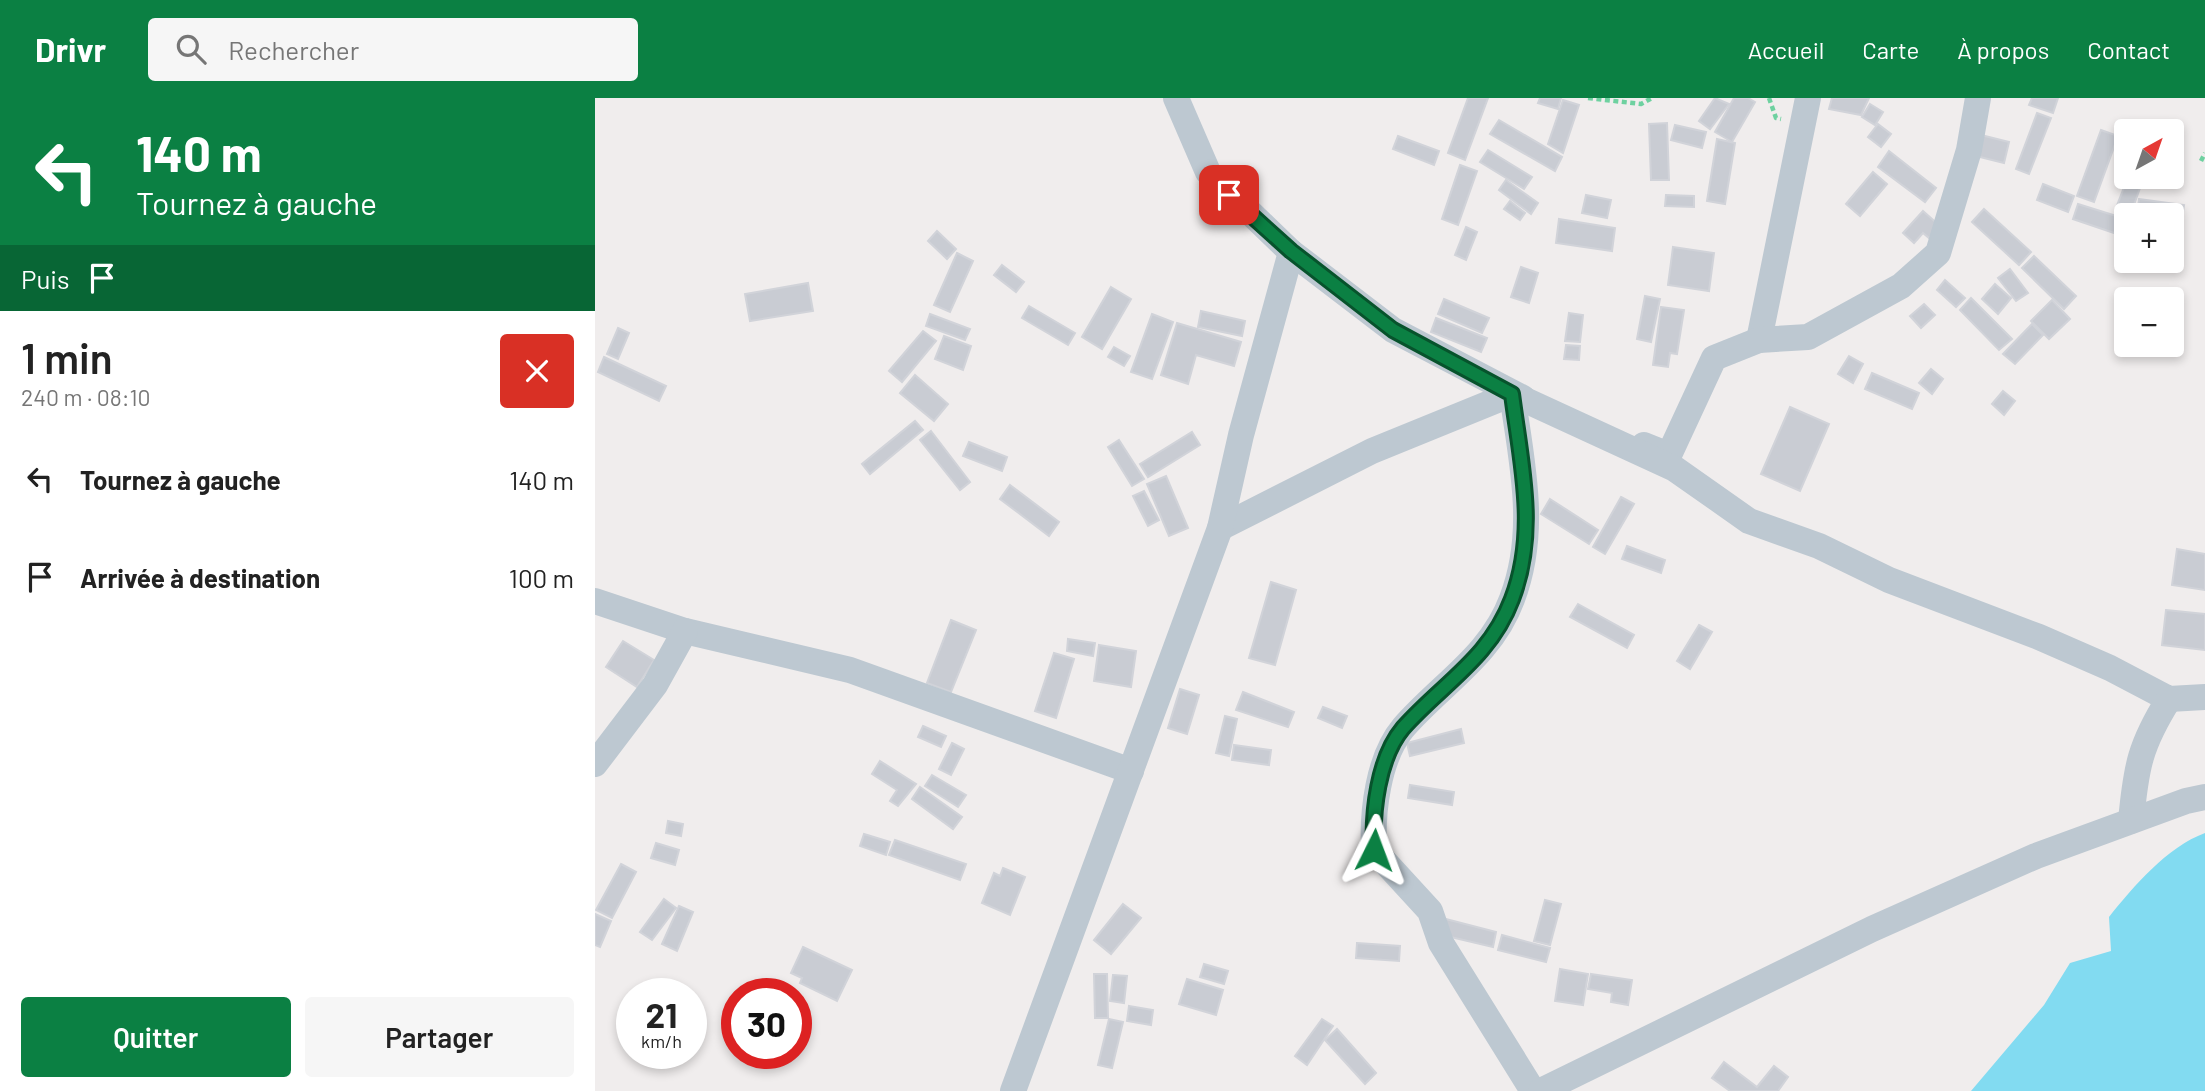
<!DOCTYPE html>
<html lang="fr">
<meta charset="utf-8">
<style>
:root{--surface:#fff;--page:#f6f6f6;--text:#222;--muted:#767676;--accent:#0b8043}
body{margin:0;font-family:Barlow,sans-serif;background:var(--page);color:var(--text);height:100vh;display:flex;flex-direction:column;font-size:26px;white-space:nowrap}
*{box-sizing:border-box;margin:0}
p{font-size:23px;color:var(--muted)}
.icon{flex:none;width:38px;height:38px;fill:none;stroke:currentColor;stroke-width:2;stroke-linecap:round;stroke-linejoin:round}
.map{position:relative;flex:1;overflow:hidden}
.sheet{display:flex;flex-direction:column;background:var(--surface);width:595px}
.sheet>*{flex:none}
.guide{background:#0b8043;color:#fff;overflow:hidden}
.needle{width:46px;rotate:40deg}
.buttons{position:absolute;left:1519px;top:21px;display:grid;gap:14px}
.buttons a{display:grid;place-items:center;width:70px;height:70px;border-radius:7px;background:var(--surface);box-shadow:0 4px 10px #0003;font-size:35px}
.speed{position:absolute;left:21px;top:880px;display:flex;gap:14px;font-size:35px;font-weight:700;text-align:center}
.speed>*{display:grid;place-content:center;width:91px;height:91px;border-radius:50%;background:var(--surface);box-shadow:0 4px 10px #0003;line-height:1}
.speed small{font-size:18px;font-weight:400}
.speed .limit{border:10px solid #d22;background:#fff;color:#111}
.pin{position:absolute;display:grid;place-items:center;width:60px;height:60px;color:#fff;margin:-30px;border-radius:14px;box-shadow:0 4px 10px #0006}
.me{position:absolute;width:77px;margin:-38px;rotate:3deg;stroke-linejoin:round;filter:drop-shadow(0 0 5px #0008)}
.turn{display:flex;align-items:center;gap:24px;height:147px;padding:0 21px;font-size:32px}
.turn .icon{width:91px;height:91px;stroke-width:2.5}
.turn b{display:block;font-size:49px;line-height:60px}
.then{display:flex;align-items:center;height:66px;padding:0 21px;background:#0003;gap:14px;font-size:26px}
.round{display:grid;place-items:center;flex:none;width:74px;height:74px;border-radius:7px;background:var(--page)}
.overview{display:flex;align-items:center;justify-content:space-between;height:119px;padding:0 21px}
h1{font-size:42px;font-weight:600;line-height:52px}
.action{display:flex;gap:14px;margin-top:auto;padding:14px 21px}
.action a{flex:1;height:80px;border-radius:7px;background:var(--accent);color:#fff;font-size:28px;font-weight:600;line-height:80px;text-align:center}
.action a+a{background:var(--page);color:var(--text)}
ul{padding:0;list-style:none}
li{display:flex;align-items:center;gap:21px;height:98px;padding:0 21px}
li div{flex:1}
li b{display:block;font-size:26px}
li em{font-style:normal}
header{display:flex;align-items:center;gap:42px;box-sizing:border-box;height:98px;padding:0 35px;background:var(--accent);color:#fff}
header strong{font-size:33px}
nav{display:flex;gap:38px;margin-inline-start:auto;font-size:24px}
.search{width:490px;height:63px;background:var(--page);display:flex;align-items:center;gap:18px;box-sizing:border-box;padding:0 24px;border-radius:7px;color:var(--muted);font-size:26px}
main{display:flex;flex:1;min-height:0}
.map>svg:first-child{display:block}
</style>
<header>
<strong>Drivr</strong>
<div class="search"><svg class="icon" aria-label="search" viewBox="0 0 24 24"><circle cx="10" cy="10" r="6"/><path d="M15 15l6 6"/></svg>Rechercher</div>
<nav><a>Accueil</a><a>Carte</a><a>À propos</a><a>Contact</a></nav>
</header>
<main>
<section class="sheet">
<div class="guide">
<div class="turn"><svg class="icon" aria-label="left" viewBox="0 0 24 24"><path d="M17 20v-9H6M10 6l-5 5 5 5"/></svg><div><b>140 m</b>Tournez à gauche</div></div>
<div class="then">Puis<svg class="icon" aria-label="arrive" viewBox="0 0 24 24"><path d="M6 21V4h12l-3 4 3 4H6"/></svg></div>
</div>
<div class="overview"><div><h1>1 min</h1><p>240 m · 08:10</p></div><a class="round" style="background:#d93025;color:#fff"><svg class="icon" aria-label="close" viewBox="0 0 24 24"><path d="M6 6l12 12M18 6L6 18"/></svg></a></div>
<ul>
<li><svg class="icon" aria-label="left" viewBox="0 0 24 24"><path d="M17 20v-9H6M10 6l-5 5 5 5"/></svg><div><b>Tournez à gauche</b></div><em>140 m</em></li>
<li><svg class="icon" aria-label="arrive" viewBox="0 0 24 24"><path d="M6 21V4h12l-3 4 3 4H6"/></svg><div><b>Arrivée à destination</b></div><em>100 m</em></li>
</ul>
<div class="action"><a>Quitter</a><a>Partager</a></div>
</section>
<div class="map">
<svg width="1610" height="993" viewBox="0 0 1610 993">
<rect width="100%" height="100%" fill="#f0eded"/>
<!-- water -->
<path fill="#82dbf1" d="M1610,735V993H1376L1449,907L1475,865L1516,853L1514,819C1539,788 1572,749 1610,735Z"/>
<!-- building -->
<g fill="#c9ccd3" stroke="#d1d3d9" stroke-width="2">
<polygon points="873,0 893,0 870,62 853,55"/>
<polygon points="945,0 966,0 963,11 943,5"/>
<polygon points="1120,0 1134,6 1115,31 1104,23"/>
<polygon points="1139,0 1153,0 1160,4 1137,44 1120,34"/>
<polygon points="1237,0 1274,0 1266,17 1234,11"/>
<polygon points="1437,0 1463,0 1458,15 1434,7"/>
<polygon points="968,2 984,7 968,55 953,46"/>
<polygon points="1275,6 1288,14 1280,27 1267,19"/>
<polygon points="1442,15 1456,20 1434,76 1421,71"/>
<polygon points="904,22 967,59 960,73 895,36"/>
<polygon points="1072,25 1074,82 1056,82 1054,26"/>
<polygon points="1283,26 1296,36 1286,49 1273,39"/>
<polygon points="1080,27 1111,34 1107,50 1076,42"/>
<polygon points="1506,32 1523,38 1499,104 1482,98"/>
<polygon points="1386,37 1414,44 1409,65 1381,58"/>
<polygon points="803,38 844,53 839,67 798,51"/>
<polygon points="1122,41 1140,45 1130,106 1112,103"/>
<polygon points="893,52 937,79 929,91 885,64"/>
<polygon points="1294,53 1341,90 1330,104 1283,69"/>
<polygon points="865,67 882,73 863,127 847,121"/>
<polygon points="1278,74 1292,86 1265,118 1251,106"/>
<polygon points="1533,79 1549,79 1536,115 1521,110"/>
<polygon points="911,82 943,105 936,116 904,92"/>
<polygon points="1448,86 1479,98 1473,114 1442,102"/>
<polygon points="991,97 1016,102 1012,120 987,115"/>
<polygon points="1071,97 1099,98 1099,109 1070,108"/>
<polygon points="1544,101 1589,107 1587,122 1577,121 1577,117 1542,117"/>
<polygon points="915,103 930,115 925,122 909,111"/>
<polygon points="1483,106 1531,121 1531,139 1478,121"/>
<polygon points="1389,111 1436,154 1424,167 1377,124"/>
<polygon points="1328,113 1345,128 1334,140 1328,135 1319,145 1308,135"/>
<polygon points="964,121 1020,130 1017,153 961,145"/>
<polygon points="871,129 882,134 871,162 860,157"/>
<polygon points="342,133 361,151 352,161 333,143"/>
<polygon points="1078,149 1119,155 1114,193 1073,187"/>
<polygon points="362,155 378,163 355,214 339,207"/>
<polygon points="1439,158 1481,198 1469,211 1427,170"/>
<polygon points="407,167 429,184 421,194 399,177"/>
<polygon points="926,169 943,175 934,205 916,199"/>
<polygon points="1415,171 1433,195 1421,203 1403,180"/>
<polygon points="1350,182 1370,200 1361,209 1342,192"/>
<polygon points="213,185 218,213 155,223 150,196"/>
<polygon points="1400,186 1416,200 1403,216 1387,201"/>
<polygon points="516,189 536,201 507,251 487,239"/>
<polygon points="1050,198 1065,201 1056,244 1042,241"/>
<polygon points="1376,200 1417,241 1404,252 1365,212"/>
<polygon points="849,201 894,220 887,235 843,216"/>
<polygon points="1457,202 1475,221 1454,241 1436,223"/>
<polygon points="1329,206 1340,217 1326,230 1315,218"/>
<polygon points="434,208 480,235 473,247 427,220"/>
<polygon points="1066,209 1089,212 1082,256 1075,255 1073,269 1058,267"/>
<polygon points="606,213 650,223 647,238 603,229"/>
<polygon points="974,215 988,217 985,244 970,243"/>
<polygon points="335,216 375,231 370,242 331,228"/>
<polygon points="557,216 578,224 557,281 536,274"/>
<polygon points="841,220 892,240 886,254 836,234"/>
<polygon points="582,225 646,244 639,268 601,257 593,286 566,277"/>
<polygon points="1437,226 1448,237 1420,266 1408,256"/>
<polygon points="23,230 34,235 23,261 12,256"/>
<polygon points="328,233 341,243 307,284 294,273"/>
<polygon points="349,238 376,248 368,272 340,261"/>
<polygon points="971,247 985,248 984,262 969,261"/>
<polygon points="519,249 535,258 529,268 513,259"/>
<polygon points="1254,258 1268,266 1258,285 1243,276"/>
<polygon points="9,259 71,288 64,303 3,274"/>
<polygon points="1336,271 1348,281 1337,296 1324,285"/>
<polygon points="1277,275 1324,295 1317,311 1270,291"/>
<polygon points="320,277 353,306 339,323 305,295"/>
<polygon points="1408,293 1420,303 1409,317 1397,306"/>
<polygon points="1195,309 1234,326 1205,393 1166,376"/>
<polygon points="320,323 328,332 275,376 267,366"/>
<polygon points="336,333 375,384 365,392 325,342"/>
<polygon points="597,334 605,347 553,379 545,366"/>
<polygon points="524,342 549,381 537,388 513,349"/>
<polygon points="374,344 412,359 407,373 368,358"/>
<polygon points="571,378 593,430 574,438 552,386"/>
<polygon points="415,387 464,424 454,438 405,401"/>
<polygon points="549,393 564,422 553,428 538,398"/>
<polygon points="1026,399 1039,406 1010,456 998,449"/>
<polygon points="955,401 1003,432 994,446 946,416"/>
<polygon points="1032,448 1070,462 1066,475 1027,461"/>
<polygon points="1582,451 1610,456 1610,492 1577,487"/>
<polygon points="676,484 701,492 680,567 654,560"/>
<polygon points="983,506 1039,537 1032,550 975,519"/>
<polygon points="1571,512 1610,516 1610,552 1567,547"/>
<polygon points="356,522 381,532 356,594 332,585"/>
<polygon points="1104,527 1117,534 1095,571 1082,563"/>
<polygon points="473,541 500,545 498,558 472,553"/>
<polygon points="28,543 59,562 42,589 11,569"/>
<polygon points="504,547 541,553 536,589 499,583"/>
<polygon points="459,555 479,561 461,620 440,613"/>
<polygon points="585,591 604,597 592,636 573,630"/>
<polygon points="648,594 699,614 693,629 641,612"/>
<polygon points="728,609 752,618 747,630 723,620"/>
<polygon points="630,618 642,621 634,658 621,655"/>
<polygon points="328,628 351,638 346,649 323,639"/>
<polygon points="866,631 869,645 815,658 812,645"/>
<polygon points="357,645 369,651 356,677 344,671"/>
<polygon points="639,647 676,652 674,667 637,662"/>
<polygon points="285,663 321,686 303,708 295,703 302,692 277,676"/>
<polygon points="337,677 371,697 363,709 330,688"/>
<polygon points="815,687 859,694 857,707 813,700"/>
<polygon points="325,689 367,719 358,731 317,701"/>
<polygon points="73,723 88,726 86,738 71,735"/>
<polygon points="269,736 295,744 291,757 265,748"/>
<polygon points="300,742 371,766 365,782 294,757"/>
<polygon points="61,745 84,752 80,767 56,760"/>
<polygon points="26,766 41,774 17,820 1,812"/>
<polygon points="408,770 430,779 415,817 387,805 399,775 405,778"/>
<polygon points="69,801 81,810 57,842 45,834"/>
<polygon points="950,802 966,806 955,847 939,843"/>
<polygon points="528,806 546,820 516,856 499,842"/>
<polygon points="84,808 98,814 82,853 67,846"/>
<polygon points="0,816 16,823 5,849 0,847"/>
<polygon points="847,820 901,834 898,849 843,836"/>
<polygon points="907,837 955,850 951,864 903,852"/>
<polygon points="762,845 805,848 804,863 761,860"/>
<polygon points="208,849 257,872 242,903 205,885 207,880 196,875"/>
<polygon points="609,866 633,873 629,886 605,879"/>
<polygon points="965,871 993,876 988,907 960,903"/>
<polygon points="499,876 512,876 513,920 500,920"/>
<polygon points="996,876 1037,882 1033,907 1016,904 1017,895 993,891"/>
<polygon points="518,877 532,878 529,905 515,903"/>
<polygon points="592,881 628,892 621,917 584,906"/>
<polygon points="534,908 558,912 556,927 532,923"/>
<polygon points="514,921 528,924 517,970 503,967"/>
<polygon points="727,921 738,928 712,967 700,958"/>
<polygon points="742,931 781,975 770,986 730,942"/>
<polygon points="1129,964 1162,989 1179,968 1193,979 1183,993 1135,993 1117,980"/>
</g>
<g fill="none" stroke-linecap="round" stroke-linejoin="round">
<!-- path -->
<g stroke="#6ed1a0" stroke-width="4.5" stroke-dasharray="5 3.5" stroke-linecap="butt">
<polyline points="993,0 1046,6 1057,0"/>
<polyline points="1174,0 1181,20 1186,21"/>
<polyline points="1606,63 1610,55"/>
</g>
<!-- street -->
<g stroke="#bdc8d1" stroke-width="26">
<polyline points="696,154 798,232 928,300"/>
<polyline points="1164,242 1213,0"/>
<path d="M917,296C927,365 943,433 917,501C896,558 846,586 808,630C783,660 777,714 779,752L835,813L846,845L938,993"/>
<polyline points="1049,347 1074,357 1119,260 1164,242 1213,239 1306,188 1343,155 1374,52 1383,0"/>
<polyline points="625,430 777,353 917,296 1080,371 1154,423 1224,448 1294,482 1444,539 1515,570 1574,601 1610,599"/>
<polyline points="0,503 90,533 255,572 536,673"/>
<polyline points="0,666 60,587 90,533"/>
<path d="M1536,723C1541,669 1545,647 1574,601"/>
<polyline points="418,993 625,430 646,337 696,154 613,74 581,0"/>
<polyline points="946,993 1277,831 1441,758 1591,703 1610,699"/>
</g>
</g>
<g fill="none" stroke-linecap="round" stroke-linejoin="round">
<!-- route casing -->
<g stroke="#07532c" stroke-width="18">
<path id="route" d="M634,97L696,153L798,232L917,296C926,366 943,433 917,501C895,560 847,586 808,630C783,660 777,714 779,752"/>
</g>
<!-- route -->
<use href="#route" stroke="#0b8043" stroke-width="12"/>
</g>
</svg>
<div class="buttons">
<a><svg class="needle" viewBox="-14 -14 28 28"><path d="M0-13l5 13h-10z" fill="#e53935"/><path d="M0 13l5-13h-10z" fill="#767676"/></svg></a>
<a>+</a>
<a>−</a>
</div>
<div class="speed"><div>21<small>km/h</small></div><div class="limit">30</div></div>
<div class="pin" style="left:634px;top:97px;background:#d93025"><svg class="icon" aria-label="arrive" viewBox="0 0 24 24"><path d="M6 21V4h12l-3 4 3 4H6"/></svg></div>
<svg class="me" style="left:779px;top:752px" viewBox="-20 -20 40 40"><path d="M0-17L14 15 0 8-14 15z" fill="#0b8043" stroke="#fff" stroke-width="4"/></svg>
</div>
</main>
